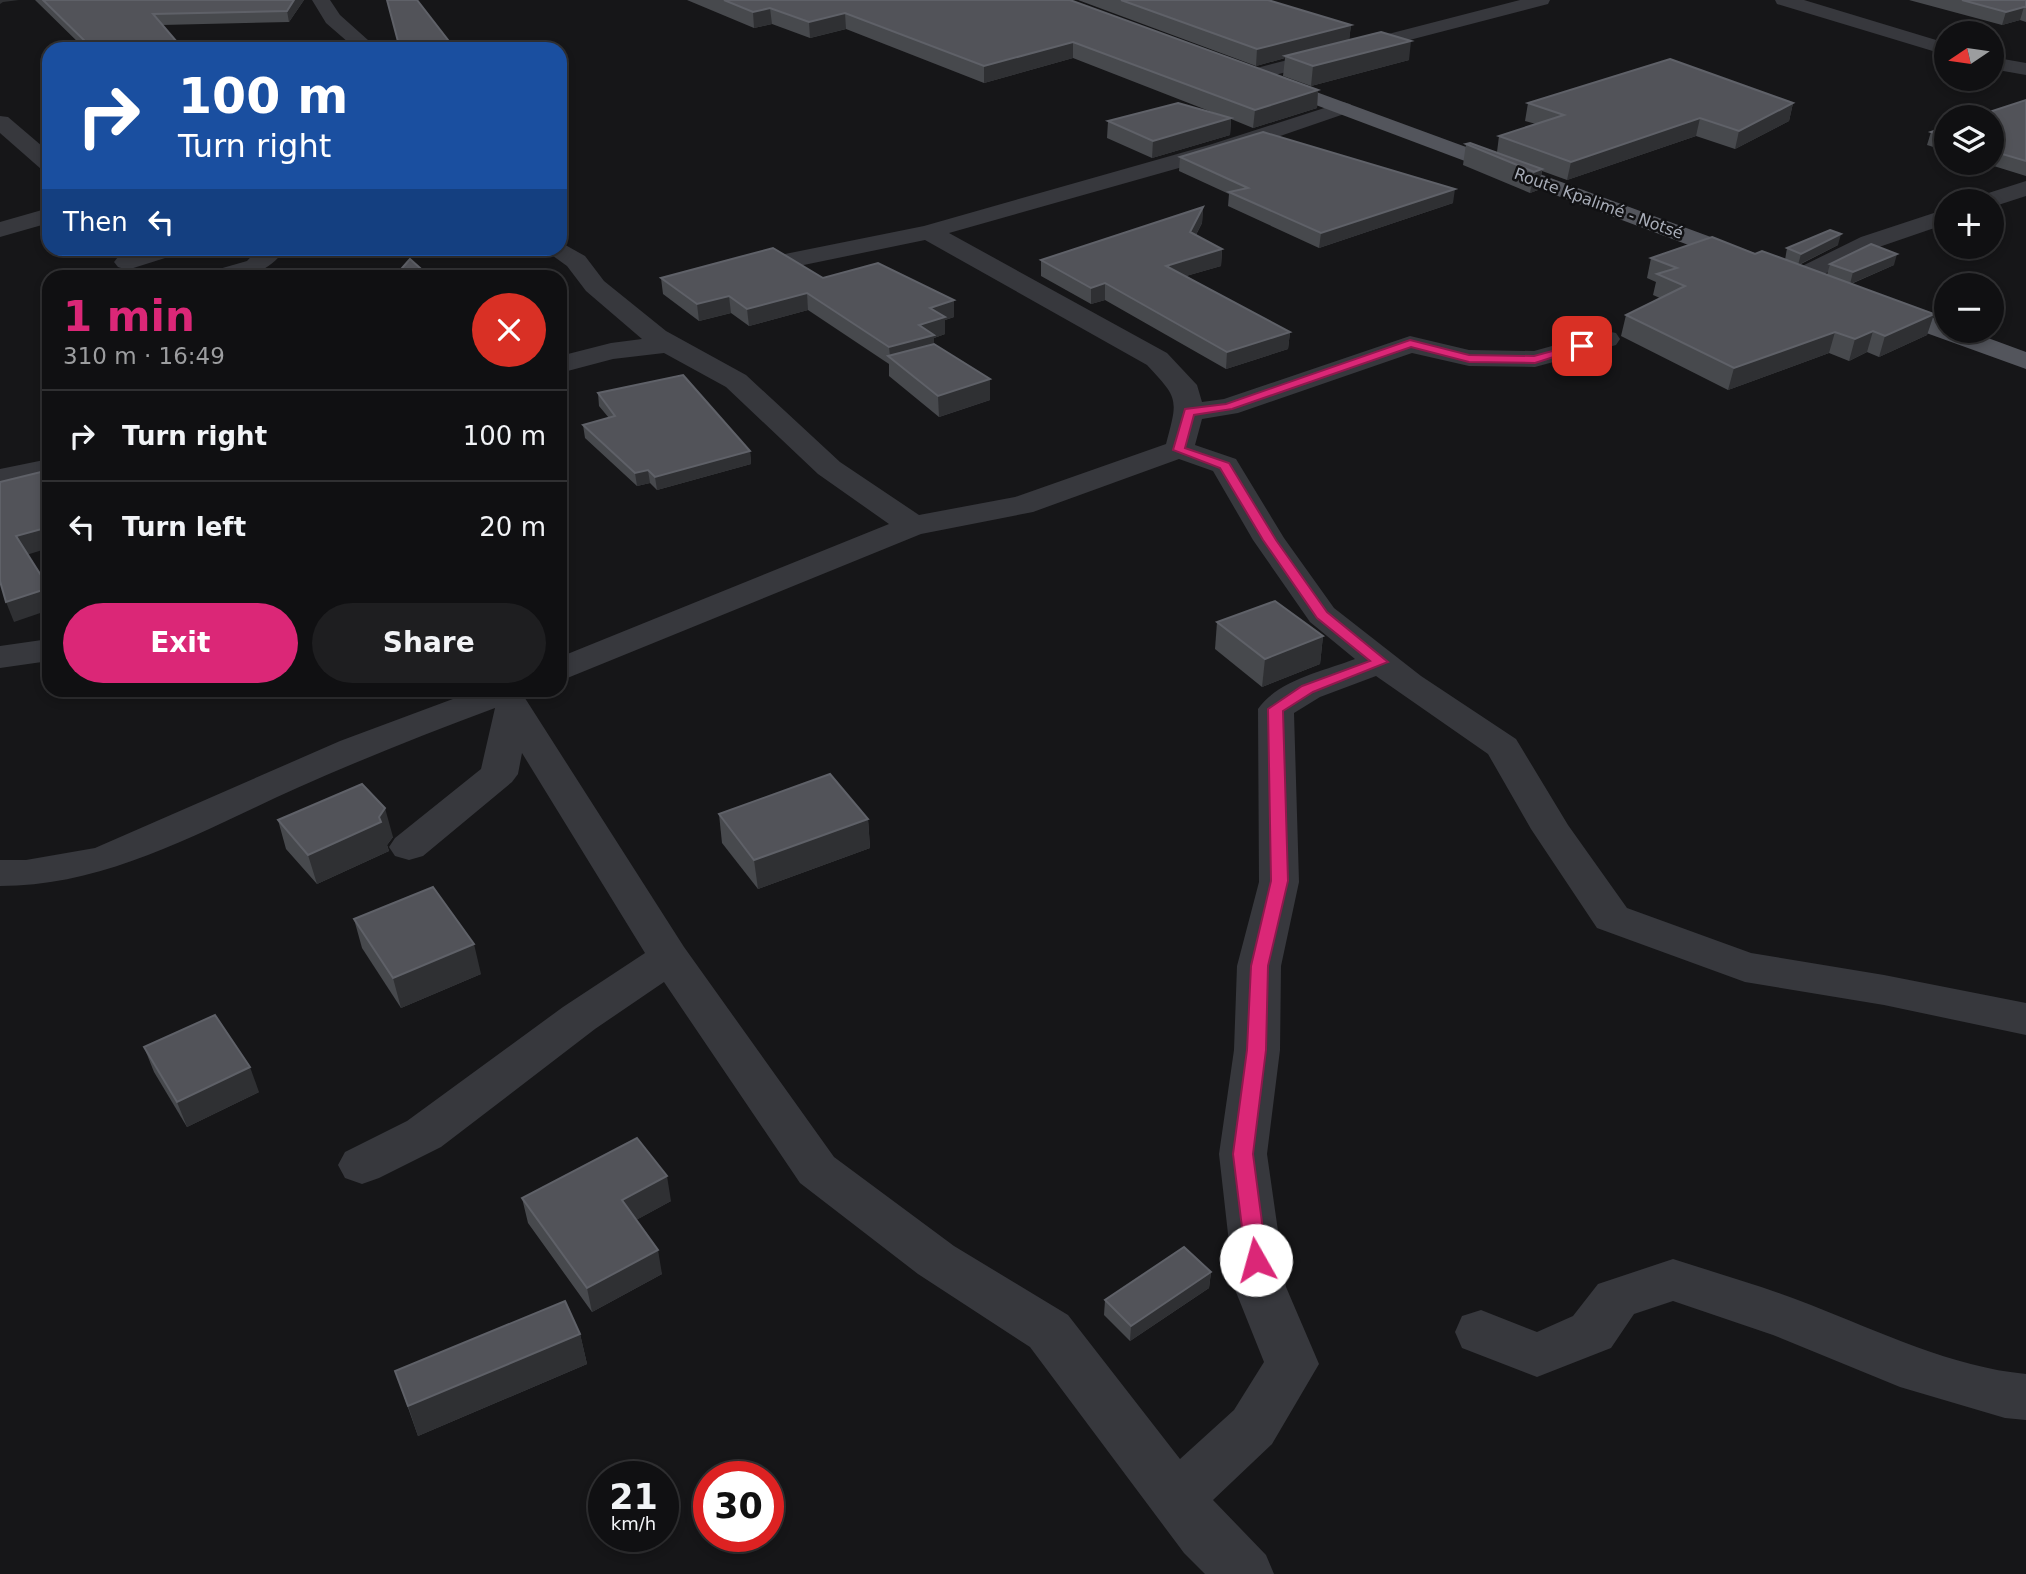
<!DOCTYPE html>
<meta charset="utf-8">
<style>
:root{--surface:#101012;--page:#1e1e20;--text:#f1f3f6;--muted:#9c9d9f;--line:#303032;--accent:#db2777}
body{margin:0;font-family:"DejaVu Sans",sans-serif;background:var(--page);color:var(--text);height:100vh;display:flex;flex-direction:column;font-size:26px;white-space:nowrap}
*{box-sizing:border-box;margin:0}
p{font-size:23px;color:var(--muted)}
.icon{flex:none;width:38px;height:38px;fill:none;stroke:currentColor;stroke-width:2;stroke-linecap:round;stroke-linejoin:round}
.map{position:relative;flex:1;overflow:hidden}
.details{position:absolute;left:42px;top:270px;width:525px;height:427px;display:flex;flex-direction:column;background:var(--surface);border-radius:21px;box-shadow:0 4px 10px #0003,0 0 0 2px var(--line)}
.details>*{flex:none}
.guide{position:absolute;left:42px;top:42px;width:525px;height:214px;border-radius:21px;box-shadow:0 4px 10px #0003,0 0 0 2px var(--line);background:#1a4fa0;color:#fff;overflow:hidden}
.needle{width:46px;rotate:257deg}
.controls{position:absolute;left:1934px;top:21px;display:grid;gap:14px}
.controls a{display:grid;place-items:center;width:70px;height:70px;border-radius:50%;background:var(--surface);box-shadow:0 4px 10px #0003,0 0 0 2px var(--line);font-size:35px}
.speed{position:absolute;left:588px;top:1461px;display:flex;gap:14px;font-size:35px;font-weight:700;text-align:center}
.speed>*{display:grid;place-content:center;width:91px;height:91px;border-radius:50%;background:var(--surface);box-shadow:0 4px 10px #0003,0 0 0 2px var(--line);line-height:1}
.speed small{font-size:18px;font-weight:400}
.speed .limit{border:10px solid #d22;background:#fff;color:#111}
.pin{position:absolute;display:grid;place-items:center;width:60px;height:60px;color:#fff;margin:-30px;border-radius:14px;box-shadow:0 4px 10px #0006}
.me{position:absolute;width:77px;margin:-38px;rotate:353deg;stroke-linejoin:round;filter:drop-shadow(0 0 5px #0008)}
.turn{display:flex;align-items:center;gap:24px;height:147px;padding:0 21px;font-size:32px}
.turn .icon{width:91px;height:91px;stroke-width:2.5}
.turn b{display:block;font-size:49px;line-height:60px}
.then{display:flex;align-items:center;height:66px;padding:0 21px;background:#0003;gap:14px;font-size:26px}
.round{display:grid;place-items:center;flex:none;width:74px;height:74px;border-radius:37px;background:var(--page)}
.headline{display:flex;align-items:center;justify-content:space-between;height:119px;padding:0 21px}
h1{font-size:42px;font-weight:700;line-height:52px;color:var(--accent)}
.button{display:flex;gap:14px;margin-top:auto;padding:14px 21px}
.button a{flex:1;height:80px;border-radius:42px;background:var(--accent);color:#fff;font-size:28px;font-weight:700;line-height:80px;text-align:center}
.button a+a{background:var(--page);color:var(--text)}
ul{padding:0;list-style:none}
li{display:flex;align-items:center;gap:21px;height:91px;padding:0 21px;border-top:2px solid var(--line)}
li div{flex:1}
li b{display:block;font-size:26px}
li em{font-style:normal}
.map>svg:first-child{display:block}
</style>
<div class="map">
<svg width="2026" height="1574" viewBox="0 0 2026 1574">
<rect width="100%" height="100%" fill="#161618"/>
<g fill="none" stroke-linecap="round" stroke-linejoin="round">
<!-- minor -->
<g fill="#37383d" fill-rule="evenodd">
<polygon points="312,0 330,0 340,15 378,49 356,49 326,23"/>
<polygon points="1520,0 1550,0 1548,4 1252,81 1242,75 1245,71"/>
<polygon points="1775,0 1804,0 1946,43 1946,55 1777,4"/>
<polygon points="1992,57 2026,63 2026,75 1992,69"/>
<path d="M1343,102L1350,104L1354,108L1350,112L1225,155L949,233L1167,353L1197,385L1202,402L1224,399L1410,336L1469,350L1534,351L1606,331L1616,333L1620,339L1616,345L1535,367L1469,366L1412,353L1238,413L1202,419L1195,445L1236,459L1284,538L1334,608L1421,676L1516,739L1568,825L1627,908L1751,953L1884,975L2026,1003V1035L1884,1005L1745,982L1597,928L1531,829L1488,754L1376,676L1320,697L1294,713L1299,882L1281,966L1280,1050L1267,1154L1286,1287L1319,1364L1272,1444L1213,1500L1266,1555L1274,1574H1205L1184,1553L1030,1347L918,1274L800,1183L664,982L595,1029L441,1147L379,1178L362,1184L345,1178L338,1165L345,1152L407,1121L563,1007L645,953L522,753L518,774L512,782L423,856L409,860L395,856L389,847L395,838L481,769L495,708C428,733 362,759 297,788C201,831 107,886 0,886V860H26L95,848L340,741L477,690H527L523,695L684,947L834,1157L954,1246L1068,1315L1180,1459L1234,1410L1264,1362L1234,1287L1219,1154L1234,1050L1237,966L1259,882L1258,709C1278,680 1324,671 1355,659L1310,622L1253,540L1213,471L1179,459L1033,512L921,534L560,681V657L889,524L818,474L726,387L664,353L613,359L560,373V356L611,343L642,339L586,291L567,266L542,248H560V242L585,256L604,281L666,331L746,375L840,462L919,515L1015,497L1166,444C1178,399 1179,399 1147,365L925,240L794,267L785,264L781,259L785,254L924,226L1209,145Z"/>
<polygon points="0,116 8,117 49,152 49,171 41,169 0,133"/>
<polygon points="2026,181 2026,196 1992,207 1992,201 1975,201 1979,196"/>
<polygon points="49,208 49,223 0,237 0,222"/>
<polygon points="1946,209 1946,224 1879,247 1808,282 1790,282 1786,277 1790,272 1861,237"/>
<polygon points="145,248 184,248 181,253 127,270 118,267 114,262 118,257"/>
<path d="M259,248H286C266,277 240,279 208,276L212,271L247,261Z"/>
<polygon points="49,459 49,477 0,487 0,469"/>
<polygon points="49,639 49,661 0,668 0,646"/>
<path d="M1673,1259C1719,1274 1766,1287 1811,1305C1880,1332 1952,1367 2026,1374V1420L2005,1418L1900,1387L1773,1335L1673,1301L1634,1314L1611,1348L1537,1377L1462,1348L1455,1332L1462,1316L1481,1310L1537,1332L1573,1316L1598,1284Z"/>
</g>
<!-- major -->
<g fill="#53555c" fill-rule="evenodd">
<polygon points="1270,75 1757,254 1761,259 1757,264 1739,264 1263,85 1260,81 1263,77"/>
<polygon points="1880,299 1946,322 1946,331 1969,331 2026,352 2026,369 1871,313 1867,307 1871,301"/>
</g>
</g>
<!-- wall -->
<g fill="#47494d">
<polygon points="35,0 304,0 289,22 162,25 183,49 85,49"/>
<polygon points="687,0 1070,0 1318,90 1317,108 1253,128 1231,119 1230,135 1152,158 1107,138 1108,121 1222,116 1073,58 984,83 846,29 810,38 772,24 754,28"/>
<polygon points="1078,0 1268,0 1351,25 1349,40 1409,60 1311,86 1283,76 1285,58 1256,66"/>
<polygon points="1909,0 2026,0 2026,22 2020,20 2002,25"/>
<polygon points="2026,100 2026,176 1984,163 1992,163 1992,117"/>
<polygon points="1528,103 1793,103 1789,121 1735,149 1696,136 1567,180 1542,171 1538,190 1530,193 1463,165 1466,144 1497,152 1499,136 1536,124 1525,121"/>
<polygon points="1946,127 1946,151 1927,145 1931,132"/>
<polygon points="1180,157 1453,203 1319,248 1228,206 1229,194 1179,171"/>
<polygon points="1203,207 1202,223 1196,235 1222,249 1221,266 1186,276 1290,332 1288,349 1226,369 1105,300 1091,304 1041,276 1041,260"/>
<polygon points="1838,245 1799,265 1827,275 1830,264 1894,265 1851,284 1934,314 1927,335 1879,357 1867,352 1849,361 1829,353 1728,390 1621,336 1626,315 1660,298 1653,295 1656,282 1647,278 1651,258 1755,254 1785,260 1787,248"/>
<polygon points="661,278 823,278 954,300 954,317 945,320 945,334 934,338 934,344 990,400 939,417 889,376 889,364 808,310 749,326 731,313 699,321 663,294"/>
<polygon points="598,393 750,451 751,464 657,490 650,483 637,486 585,438 583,425 609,418 599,406"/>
<polygon points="1217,622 1323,636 1320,664 1262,687 1215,649"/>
<polygon points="719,814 868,819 870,848 758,889 722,843"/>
<polygon points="278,820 393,837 387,845 389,851 317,884 286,849"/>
<polygon points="354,919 481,974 401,1008 362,948"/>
<polygon points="144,1047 259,1092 187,1127 154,1072"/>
<polygon points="522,1198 671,1201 636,1220 662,1274 592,1312 528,1223"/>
<polygon points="1211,1272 1209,1288 1130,1341 1104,1315 1105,1300"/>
<polygon points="580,1334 587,1364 418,1436 395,1371"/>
</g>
<!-- shaded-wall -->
<g fill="#2f3033">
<polygon points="0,0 19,0 3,2 0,4"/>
<polygon points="294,0 304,0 289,22 287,11"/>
<polygon points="2024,7 2020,20 2002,25 2006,12"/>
<polygon points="770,8 772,24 754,28 753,12"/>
<polygon points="845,13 846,29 810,38 809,22"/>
<polygon points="1351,25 1349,41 1285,56 1285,58 1256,66 1257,49"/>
<polygon points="1411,41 1409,60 1311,86 1313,66"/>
<polygon points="1073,42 1073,58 984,83 984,66"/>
<polygon points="1318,90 1317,108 1253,128 1255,110"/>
<polygon points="1793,103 1789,121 1735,149 1739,131"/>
<polygon points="1231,118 1230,135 1152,158 1153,141"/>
<polygon points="1700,118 1696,136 1567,180 1571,162"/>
<polygon points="1542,169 1538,190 1530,193 1534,172"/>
<polygon points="1455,189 1453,203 1319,248 1321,233"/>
<polygon points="1203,207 1202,223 1189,248 1190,232"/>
<polygon points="1841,234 1838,245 1798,265 1801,254"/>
<polygon points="1222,249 1221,266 1165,282 1166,266"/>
<polygon points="1897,254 1894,265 1850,284 1853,272"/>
<polygon points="1105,283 1105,300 1091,304 1091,288"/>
<polygon points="807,293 808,310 749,326 747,309"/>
<polygon points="729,296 731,313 699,321 697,304"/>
<polygon points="954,300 954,317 945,320 945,334 934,338 934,352 890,357 889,347 919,325 930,308"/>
<polygon points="1934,314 1927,335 1879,357 1885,336"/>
<polygon points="1873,331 1867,352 1849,361 1855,339"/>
<polygon points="1290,332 1288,349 1226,369 1227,352"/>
<polygon points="1835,332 1829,353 1728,390 1734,368"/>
<polygon points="990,379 990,400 939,417 938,396"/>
<polygon points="750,451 751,464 657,490 655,477"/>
<polygon points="648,470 650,483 637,486 635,473"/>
<polygon points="49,527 49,548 23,556 16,536"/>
<polygon points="49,588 49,610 14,622 6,602"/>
<polygon points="1323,636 1320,664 1262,687 1265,659"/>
<polygon points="385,808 393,837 387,845 389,851 317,884 308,855 379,817"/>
<polygon points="868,819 870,848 758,889 754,860"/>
<polygon points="474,944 481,974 401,1008 393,978"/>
<polygon points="250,1067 259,1092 187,1127 177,1102"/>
<polygon points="667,1176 671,1201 627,1225 622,1200"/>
<polygon points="658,1250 662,1274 592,1312 587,1288"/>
<polygon points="1211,1272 1209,1288 1130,1341 1131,1326"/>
<polygon points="580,1334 587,1364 418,1436 408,1406"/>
</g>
<!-- building -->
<g fill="#525359" stroke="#5f6168" stroke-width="2">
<polygon points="43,0 294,0 287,11 153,14 183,49 93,49"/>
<polygon points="387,0 417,0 455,49 400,49"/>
<polygon points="724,0 1070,0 1318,90 1255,110 1073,42 984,66 845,13 809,22 770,8 753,12"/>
<polygon points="1121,0 1268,0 1351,25 1257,49"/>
<polygon points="1962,0 2026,0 2026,7 2024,7 2006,12"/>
<polygon points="1381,32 1411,41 1313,66 1285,56"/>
<polygon points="1670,59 1793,103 1739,131 1700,118 1571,162 1499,136 1564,115 1528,103"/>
<polygon points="2026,100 2026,161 1992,151 1992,117 1974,117"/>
<polygon points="1178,103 1231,118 1153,141 1108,121"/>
<polygon points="1946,127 1946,137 1931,132"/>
<polygon points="1263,132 1455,189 1321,233 1229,192 1248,188 1180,157"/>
<polygon points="1470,143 1542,169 1534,172 1466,144"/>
<polygon points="1203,207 1190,232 1222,249 1166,266 1290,332 1227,352 1105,283 1091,288 1041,260"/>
<polygon points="1830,230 1841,234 1801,254 1787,248"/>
<polygon points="1712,237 1755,254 1762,251 1934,314 1885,336 1873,331 1855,339 1835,332 1734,368 1626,315 1685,286 1657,274 1677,268 1651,258"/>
<polygon points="1871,244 1897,254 1853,272 1830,264"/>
<polygon points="773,248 823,278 878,263 954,300 930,308 945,317 919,325 934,335 889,347 807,293 747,309 729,296 697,304 661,278"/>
<polygon points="410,259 429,276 395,276"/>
<polygon points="448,273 448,276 433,276"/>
<polygon points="934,344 990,379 938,396 888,356"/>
<polygon points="683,375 750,451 655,477 648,470 635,473 583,425 615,416 598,393"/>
<polygon points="49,470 49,527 16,536 49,588 6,602 0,581 0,482"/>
<polygon points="1275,601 1323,636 1265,659 1217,622"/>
<polygon points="830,774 868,819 754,860 719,814"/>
<polygon points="362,784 385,808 379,817 381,822 308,855 278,820"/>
<polygon points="433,887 474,944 393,978 354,919"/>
<polygon points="215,1015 250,1067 177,1102 144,1047"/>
<polygon points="637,1138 667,1176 622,1200 658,1250 587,1288 522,1198"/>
<polygon points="1184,1247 1211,1272 1131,1326 1105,1300"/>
<polygon points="565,1301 580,1334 408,1406 395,1371"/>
</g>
<!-- route -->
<polygon fill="#db2777" stroke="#8e194d" stroke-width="2" points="1410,340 1469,355 1534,356 1582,343 1588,346 1535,363 1469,362 1411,347 1232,409 1194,415 1185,448 1229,463 1276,540 1327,612 1388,662 1313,692 1283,711 1288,881 1268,966 1266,1050 1253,1154 1267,1260 1264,1266 1256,1269 1249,1266 1246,1260 1233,1154 1247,1050 1251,966 1271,881 1268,709 1302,686 1370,661 1317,618 1263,540 1220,468 1173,450 1185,409 1226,404"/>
<g text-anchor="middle" stroke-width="5" stroke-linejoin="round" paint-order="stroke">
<!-- far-street labels -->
<g font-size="16" fill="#a8adb8" stroke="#111113">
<text transform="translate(1599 203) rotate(20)" y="6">Route Kpalimé - Notsé</text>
</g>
</g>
</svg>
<div class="controls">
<a><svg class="needle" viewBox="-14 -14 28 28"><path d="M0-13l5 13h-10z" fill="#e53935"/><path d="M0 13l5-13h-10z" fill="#9c9d9f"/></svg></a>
<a><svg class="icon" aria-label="layers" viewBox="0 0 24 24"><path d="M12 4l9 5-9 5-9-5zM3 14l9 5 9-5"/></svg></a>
<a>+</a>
<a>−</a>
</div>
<div class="speed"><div>21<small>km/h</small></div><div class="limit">30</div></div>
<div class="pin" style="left:1582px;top:346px;background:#d93025"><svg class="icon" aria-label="arrive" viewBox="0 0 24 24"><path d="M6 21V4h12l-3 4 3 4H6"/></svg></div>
<svg class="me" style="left:1256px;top:1260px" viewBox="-20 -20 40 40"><circle r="19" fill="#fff"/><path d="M0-13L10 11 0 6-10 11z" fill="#db2777"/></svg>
<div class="guide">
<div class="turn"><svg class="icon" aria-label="right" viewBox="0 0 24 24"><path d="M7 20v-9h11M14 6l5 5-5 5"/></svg><div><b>100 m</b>Turn right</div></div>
<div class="then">Then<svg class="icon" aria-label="left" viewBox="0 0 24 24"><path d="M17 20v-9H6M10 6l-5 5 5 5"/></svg></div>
</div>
<section class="details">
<div class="headline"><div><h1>1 min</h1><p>310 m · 16:49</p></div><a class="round" style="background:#d93025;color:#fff"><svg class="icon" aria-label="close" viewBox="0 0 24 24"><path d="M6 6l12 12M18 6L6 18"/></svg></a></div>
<ul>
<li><svg class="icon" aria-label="right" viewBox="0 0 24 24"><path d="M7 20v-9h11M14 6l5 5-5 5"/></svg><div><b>Turn right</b></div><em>100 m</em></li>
<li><svg class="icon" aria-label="left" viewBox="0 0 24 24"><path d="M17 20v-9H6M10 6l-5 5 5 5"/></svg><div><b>Turn left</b></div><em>20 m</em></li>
</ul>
<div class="button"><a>Exit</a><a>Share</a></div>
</section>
</div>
